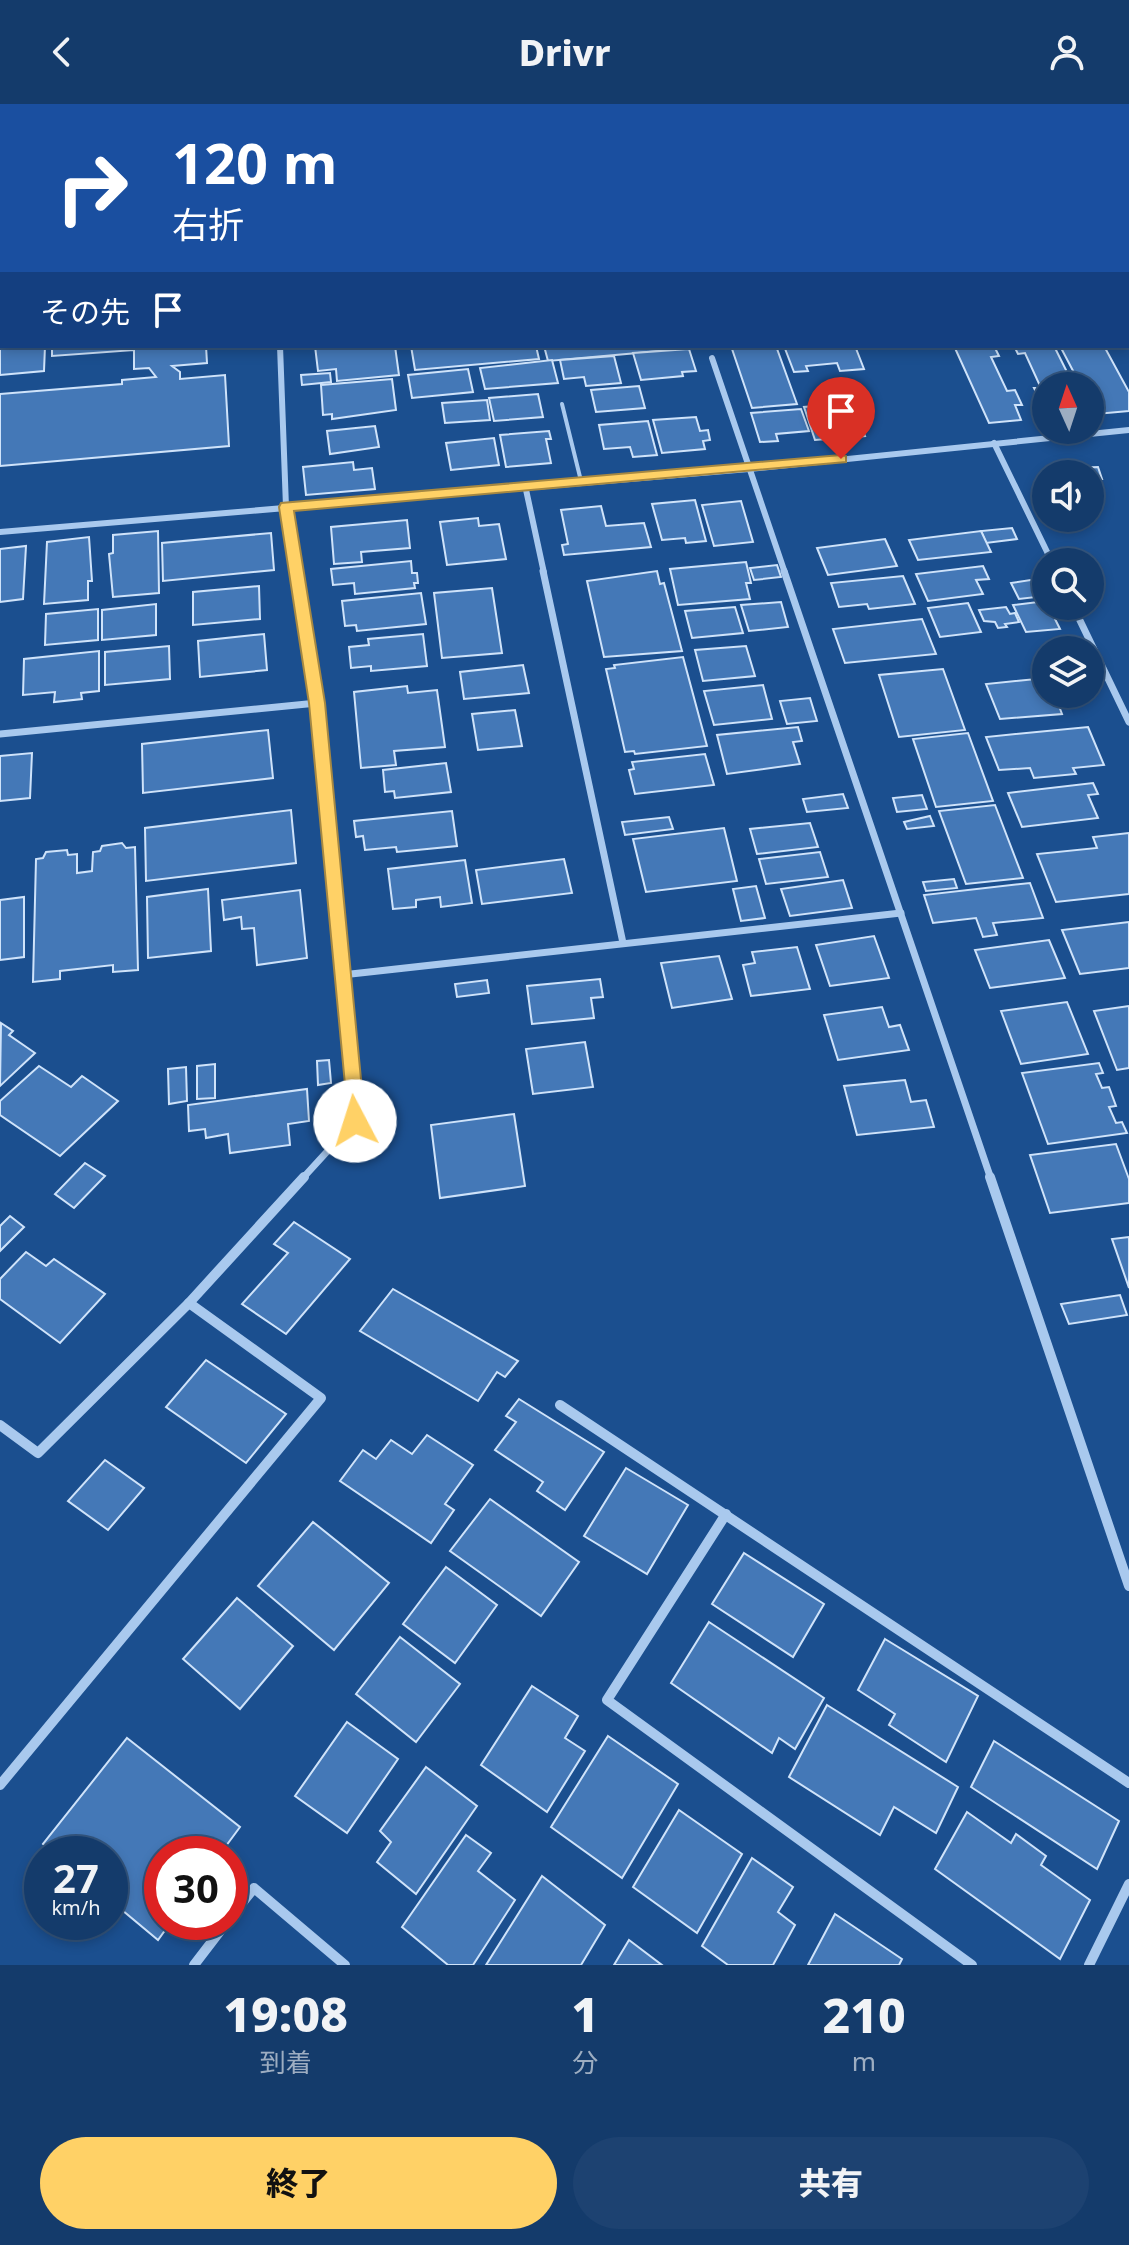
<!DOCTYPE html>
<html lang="ja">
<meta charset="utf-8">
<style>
:root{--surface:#143b6b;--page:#1d4271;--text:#f1f3f6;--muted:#9dadc1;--line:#33557e;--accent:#ffd166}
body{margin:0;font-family:"Noto Sans","Noto Sans JP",sans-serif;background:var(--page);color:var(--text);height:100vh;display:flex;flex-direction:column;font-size:30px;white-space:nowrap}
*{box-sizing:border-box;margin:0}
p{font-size:26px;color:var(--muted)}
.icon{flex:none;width:44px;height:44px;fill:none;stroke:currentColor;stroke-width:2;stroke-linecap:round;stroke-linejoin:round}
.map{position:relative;height:1861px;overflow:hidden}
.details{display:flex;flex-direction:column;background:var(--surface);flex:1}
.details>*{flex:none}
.guide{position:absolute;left:0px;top:0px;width:1130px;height:244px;box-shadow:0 4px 12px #0003,0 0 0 2px var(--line);background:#1a4fa0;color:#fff;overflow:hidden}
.needle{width:52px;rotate:357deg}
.fabs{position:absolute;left:1032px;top:268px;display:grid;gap:16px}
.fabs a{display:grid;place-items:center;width:72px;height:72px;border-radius:50%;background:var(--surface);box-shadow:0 4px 12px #0003,0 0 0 2px var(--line);font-size:40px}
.speed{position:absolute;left:24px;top:1732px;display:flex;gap:16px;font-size:40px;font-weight:700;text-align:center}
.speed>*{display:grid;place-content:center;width:104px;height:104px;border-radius:50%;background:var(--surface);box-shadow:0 4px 12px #0003,0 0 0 2px var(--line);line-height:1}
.speed small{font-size:20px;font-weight:400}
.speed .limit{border:12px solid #d22;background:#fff;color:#111}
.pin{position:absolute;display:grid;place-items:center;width:68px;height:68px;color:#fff;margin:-82px -34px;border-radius:50% 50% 50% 0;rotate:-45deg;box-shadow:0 0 8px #0007}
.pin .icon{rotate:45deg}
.me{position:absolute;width:88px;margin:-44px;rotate:355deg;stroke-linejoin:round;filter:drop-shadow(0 0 6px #0008)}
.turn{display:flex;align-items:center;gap:28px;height:168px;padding:0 40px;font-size:36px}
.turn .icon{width:104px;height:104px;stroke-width:2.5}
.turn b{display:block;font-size:56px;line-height:68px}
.then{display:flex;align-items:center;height:76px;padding:0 40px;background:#0003;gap:16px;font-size:30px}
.eta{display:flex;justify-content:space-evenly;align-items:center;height:136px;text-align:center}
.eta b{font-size:48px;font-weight:800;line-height:56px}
.button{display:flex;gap:16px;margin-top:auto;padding:16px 40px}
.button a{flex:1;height:92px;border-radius:48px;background:var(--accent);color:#111;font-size:32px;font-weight:800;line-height:92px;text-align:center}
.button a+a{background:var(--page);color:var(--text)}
header{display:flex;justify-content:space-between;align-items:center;height:104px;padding:0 40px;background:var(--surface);font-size:36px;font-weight:800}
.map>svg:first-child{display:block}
</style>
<header><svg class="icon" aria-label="back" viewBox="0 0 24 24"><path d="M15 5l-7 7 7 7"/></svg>Drivr<svg class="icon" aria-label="person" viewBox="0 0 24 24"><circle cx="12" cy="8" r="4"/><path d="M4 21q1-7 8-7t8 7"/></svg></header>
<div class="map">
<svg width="1129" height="1861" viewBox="0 0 1129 1861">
<rect width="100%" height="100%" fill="#1b4f8f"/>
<!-- green -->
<polygon fill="#2e69ad" points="507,0 1129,0 1129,63 1128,2 482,2"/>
<!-- building -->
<g fill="#4478b7" stroke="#cfe3fa" stroke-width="2">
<polygon points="308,0 405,0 405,2 285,2"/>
<polygon points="2,101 2,193 0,193 0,104"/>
<polygon points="45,242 44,267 0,271 0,245"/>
<polygon points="52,242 206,242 207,259 172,262 180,268 180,275 225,271 229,342 0,362 0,290 122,280 122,276 156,273 149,264 134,265 134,246 52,252"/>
<polygon points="315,242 395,242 399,271 337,277 336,265 318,267"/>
<polygon points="411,242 536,242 539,255 415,266"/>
<polygon points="544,242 670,242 671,246 548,257"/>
<polygon points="731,242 776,242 797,300 752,304"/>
<polygon points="784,242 855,242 864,265 840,267 837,259 806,262 808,267 794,268"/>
<polygon points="954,242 994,242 999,252 991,253 1007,287 1015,286 1022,301 1015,301 1021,316 989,319"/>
<polygon points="1014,242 1054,242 1074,282 1046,282 1046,300 1042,300 1034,284 1041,284 1025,249 1018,250"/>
<polygon points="1060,242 1104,242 1129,288 1129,307 1096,310 1090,300 1090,282 1081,282"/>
<polygon points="689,245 696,267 682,268 683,272 641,276 633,249"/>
<polygon points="614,252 621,279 586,282 584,273 564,275 560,256"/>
<polygon points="552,256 558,279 485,285 480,264"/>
<polygon points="468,265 473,288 412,294 408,271"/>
<polygon points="330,269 331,278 302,281 301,271"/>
<polygon points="392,275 396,306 332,315 332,310 323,311 321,281"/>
<polygon points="639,282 645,304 596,308 591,286"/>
<polygon points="538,290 543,313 494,317 489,294"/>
<polygon points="487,296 490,316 445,319 442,299"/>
<polygon points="853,299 865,332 815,336 804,303"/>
<polygon points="801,305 809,327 776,330 778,337 760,338 751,309"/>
<polygon points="696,313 700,327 708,326 710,336 703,337 705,345 662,349 653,316"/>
<polygon points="648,317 657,351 633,353 630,343 604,345 599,321"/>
<polygon points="375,322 379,343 330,350 327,327"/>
<polygon points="549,327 551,335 546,335 551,359 506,363 500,331"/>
<polygon points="494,334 499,361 451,366 446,339"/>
<polygon points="353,358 354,366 372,364 375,385 306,391 303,363"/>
<polygon points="1098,363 1102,375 1090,375 1090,370 1077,370 1074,364"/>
<polygon points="695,396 706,437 686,439 685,434 662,436 652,400"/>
<polygon points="741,397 753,438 714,442 702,401"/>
<polygon points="601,402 606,422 644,419 651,443 564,451 562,441 568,440 561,406"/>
<polygon points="478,414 479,422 499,420 506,455 447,461 440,418"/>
<polygon points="407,416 410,444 361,448 362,458 334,460 331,423"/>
<polygon points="1012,424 1017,435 986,439 981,427"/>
<polygon points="158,427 159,489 113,493 109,450 113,449 113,431"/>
<polygon points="981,427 991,448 918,456 909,436"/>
<polygon points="271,429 274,466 163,477 162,439"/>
<polygon points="89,433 92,477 88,477 88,496 44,500 47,438"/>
<polygon points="885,435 897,462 828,471 817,444"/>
<polygon points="26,442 23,495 0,498 0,445"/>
<polygon points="411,457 412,469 417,469 418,479 414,479 415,484 355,490 354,479 333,481 331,465"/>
<polygon points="746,458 751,479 746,479 750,495 678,501 670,465"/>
<polygon points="777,461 781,473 754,476 750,464"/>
<polygon points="983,462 989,475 976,476 983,490 928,497 916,470"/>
<polygon points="657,467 660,480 664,479 682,547 604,553 587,477"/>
<polygon points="903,472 915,500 869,505 867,500 839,503 831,479"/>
<polygon points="1037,475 1045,492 1019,495 1011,479"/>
<polygon points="259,482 260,515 193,521 193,488"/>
<polygon points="492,484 502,549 442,554 434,489"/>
<polygon points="421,489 426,520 357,527 356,521 345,522 342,497"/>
<polygon points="1046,497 1060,525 1026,528 1013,501"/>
<polygon points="781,498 788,523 749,527 741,501"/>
<polygon points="968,499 981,528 940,533 928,504"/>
<polygon points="156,500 156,531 102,536 102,506"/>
<polygon points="735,503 743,529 692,534 685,507"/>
<polygon points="1006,503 1010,510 1015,509 1019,518 1005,520 1007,523 998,524 995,518 984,517 979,506"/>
<polygon points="98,505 98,536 45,541 46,510"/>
<polygon points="922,515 936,550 845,559 833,525"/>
<polygon points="264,530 267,566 200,573 198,537"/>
<polygon points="423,530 427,562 371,567 371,562 351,564 349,543 369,541 368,535"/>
<polygon points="169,542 170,575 105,581 105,548"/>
<polygon points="746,542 755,572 703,577 695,546"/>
<polygon points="99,547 99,587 81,589 82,595 54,598 55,588 23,591 24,555"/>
<polygon points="683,553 707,642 635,650 634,647 625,648 606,565 615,564 614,561"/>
<polygon points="523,561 529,589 464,595 460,568"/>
<polygon points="943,565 965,626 899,633 879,571"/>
<polygon points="1046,574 1046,590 1076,590 1077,593 1056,594 1062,610 1000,615 986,580"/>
<polygon points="763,581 772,615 714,621 704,587"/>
<polygon points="407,582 408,589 437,586 445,643 394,647 396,661 361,664 354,588"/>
<polygon points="810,594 817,617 787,620 780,597"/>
<polygon points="515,606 522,642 478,646 472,610"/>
<polygon points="798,623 802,637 793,638 800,660 727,670 717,631"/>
<polygon points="1088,623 1104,661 1073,664 1076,670 1034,674 1030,664 999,666 986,633"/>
<polygon points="268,626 273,674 143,689 142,640"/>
<polygon points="968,629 993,697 936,703 913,635"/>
<polygon points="32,649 30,694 0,697 0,652"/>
<polygon points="705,650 714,681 635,690 629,666 634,665 632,658"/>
<polygon points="446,659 451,688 395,694 394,687 385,688 383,666"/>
<polygon points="1093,679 1098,690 1088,691 1098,714 1022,723 1008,689"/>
<polygon points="843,690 848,704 807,708 803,695"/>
<polygon points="922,691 927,705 897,708 893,694"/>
<polygon points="995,701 1023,774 966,780 939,707"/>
<polygon points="291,706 296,759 146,777 145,724"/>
<polygon points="452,707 457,742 397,748 396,743 365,746 363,732 356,733 354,717"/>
<polygon points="930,712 934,722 907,725 904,718"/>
<polygon points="669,713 673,725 625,731 622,718"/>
<polygon points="810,719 818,743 757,750 750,725"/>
<polygon points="724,724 737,777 646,788 633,735"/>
<polygon points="1129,729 1129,790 1056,798 1037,750 1097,744 1093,733"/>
<polygon points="122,739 126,744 135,743 138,866 113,868 113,861 60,867 60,875 33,878 36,755 43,754 46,748 67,746 68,751 77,750 77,769 92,767 93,748 100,747 102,742"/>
<polygon points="820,748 828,773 766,780 759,755"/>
<polygon points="564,755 572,789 482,800 476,766"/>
<polygon points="465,756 472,799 441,803 440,793 416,796 416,803 393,805 388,765"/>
<polygon points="954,775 957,784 926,787 923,778"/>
<polygon points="843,776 852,804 790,812 781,785"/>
<polygon points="1030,779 1043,814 993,819 997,831 983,833 976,814 933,819 924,791"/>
<polygon points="756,782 765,814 741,817 733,785"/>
<polygon points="208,785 211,847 148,854 147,793"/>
<polygon points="300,786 307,854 257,861 254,824 242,825 241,813 224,816 222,796"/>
<polygon points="24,793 24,853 0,856 0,796"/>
<polygon points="1129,818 1129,864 1080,870 1062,826"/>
<polygon points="874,832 889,874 830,882 816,841"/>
<polygon points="1049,836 1065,874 990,884 975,846"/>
<polygon points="797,843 810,885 751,892 743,861 755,859 752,848"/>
<polygon points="719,852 732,895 672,904 661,859"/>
<polygon points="600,875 603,893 591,894 594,914 532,920 527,882"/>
<polygon points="487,876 489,889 457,893 455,880"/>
<polygon points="1067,898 1088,950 1021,960 1001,907"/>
<polygon points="1129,902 1129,964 1117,966 1094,907"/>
<polygon points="882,903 889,923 900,921 909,946 838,956 824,911"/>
<polygon points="1,919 13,927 9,931 35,949 0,982"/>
<polygon points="585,938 593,983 533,990 526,945"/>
<polygon points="329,956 331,979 318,981 317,957"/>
<polygon points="1099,959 1103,969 1096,970 1102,984 1109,983 1116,1002 1109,1003 1116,1019 1122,1018 1127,1029 1048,1040 1022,969"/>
<polygon points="215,960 215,994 197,995 197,962"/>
<polygon points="39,962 71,983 82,972 118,997 60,1052 0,1011 0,997"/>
<polygon points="186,963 187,997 169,1000 168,965"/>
<polygon points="905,976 911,998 926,996 934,1023 857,1031 844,982"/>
<polygon points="307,985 309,1017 288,1020 290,1041 230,1049 228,1030 206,1034 205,1025 189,1027 188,1001"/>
<polygon points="514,1010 525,1082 440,1094 431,1021"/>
<polygon points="1116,1040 1129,1075 1129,1099 1050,1109 1030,1051"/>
<polygon points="85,1059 105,1072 74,1104 55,1090"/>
<polygon points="10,1112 24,1123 0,1147 0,1122"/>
<polygon points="294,1118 350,1155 286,1230 242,1200 288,1149 274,1140"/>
<polygon points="1129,1133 1129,1184 1112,1135"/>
<polygon points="26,1148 46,1162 54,1155 105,1190 60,1239 0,1195 0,1175"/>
<polygon points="393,1185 518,1257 505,1273 497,1268 478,1297 360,1227"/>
<polygon points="1120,1191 1127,1211 1069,1220 1061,1200"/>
<polygon points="206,1256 286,1310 246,1359 166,1303"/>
<polygon points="519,1295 604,1348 565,1406 537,1387 543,1378 495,1346 516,1318 506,1312"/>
<polygon points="427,1331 473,1361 445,1400 454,1406 431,1439 340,1377 363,1346 376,1355 391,1336 412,1350"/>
<polygon points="105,1356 144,1384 108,1426 68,1397"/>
<polygon points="626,1364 688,1401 647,1470 584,1432"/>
<polygon points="490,1395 579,1458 541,1512 450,1447"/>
<polygon points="313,1418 389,1479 334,1546 258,1482"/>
<polygon points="744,1449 824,1500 793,1553 712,1500"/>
<polygon points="446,1463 497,1501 455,1559 403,1520"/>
<polygon points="237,1494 293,1542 240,1605 183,1555"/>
<polygon points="709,1518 824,1594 795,1645 779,1634 772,1649 671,1579"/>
<polygon points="400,1533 460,1580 416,1638 356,1590"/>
<polygon points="885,1535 978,1592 946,1658 889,1621 895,1610 858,1586"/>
<polygon points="532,1582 578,1612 565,1634 585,1647 547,1708 481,1661"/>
<polygon points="827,1601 958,1683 936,1729 894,1703 880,1731 789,1673"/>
<polygon points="347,1618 398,1655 347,1729 295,1692"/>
<polygon points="608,1632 678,1680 622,1774 551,1723"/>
<polygon points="127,1634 240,1723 220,1750 162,1750 162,1818 171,1818 158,1836 110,1796 110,1750 54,1750 43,1740"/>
<polygon points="994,1637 1119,1717 1097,1765 971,1683"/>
<polygon points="426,1663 477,1702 416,1790 377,1758 391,1738 380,1727"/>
<polygon points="679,1706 742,1750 697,1829 633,1783"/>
<polygon points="967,1708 1011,1739 1016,1730 1046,1752 1041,1761 1090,1796 1060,1855 935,1765"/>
<polygon points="466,1731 491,1749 478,1767 515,1796 473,1861 448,1861 402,1823"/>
<polygon points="752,1754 793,1783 778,1808 795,1821 773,1861 728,1861 702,1842"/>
<polygon points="542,1772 605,1821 581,1861 486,1861"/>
<polygon points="835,1810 902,1855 899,1861 808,1861"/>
<polygon points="629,1836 662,1861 614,1861"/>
</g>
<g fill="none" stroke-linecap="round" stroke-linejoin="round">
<!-- lane -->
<polyline stroke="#a9c9ee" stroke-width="4" points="562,300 581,377"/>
<!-- street-far2 -->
<g stroke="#a9c9ee" stroke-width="6">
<polyline points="280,242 286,403 296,469"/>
<polyline points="712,254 785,469"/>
<polyline points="994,339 1052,458"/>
<polyline points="525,381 544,469"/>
<polyline points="0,428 749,365 1129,326"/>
</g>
<!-- street-far1 -->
<g stroke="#a9c9ee" stroke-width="7">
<polyline points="296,467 317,599 355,1017 302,1075"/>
<polyline points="543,467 623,839"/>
<polyline points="784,467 991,1075"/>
<polyline points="1073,502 1129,618"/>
<polyline points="0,630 317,599"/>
<polyline points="342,871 901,809"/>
</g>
<!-- street -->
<g stroke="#a9c9ee" stroke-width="10">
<polyline points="990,1073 1129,1482"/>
<polyline points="560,1301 1129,1679"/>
<polyline points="0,1321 38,1349 189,1199 304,1073"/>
<polyline points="726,1410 607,1596 972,1861"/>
<polyline points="0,1681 321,1294 189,1199"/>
<polyline points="230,1814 254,1784 345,1861"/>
<polyline points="194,1861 227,1818"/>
<polyline points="1089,1861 1129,1780"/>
</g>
</g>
<!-- route -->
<polygon fill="#ffd166" stroke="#a68842" stroke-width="2" points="841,351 846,352 846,358 294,407 325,599 365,1017 362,1023 349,1023 309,599 279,403 281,399"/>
</svg>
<div class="fabs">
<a><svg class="needle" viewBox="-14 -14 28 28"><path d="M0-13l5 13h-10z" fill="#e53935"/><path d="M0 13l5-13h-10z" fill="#9dadc1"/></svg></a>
<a><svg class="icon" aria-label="sound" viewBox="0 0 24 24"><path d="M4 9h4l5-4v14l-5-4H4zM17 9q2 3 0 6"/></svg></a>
<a><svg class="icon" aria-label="search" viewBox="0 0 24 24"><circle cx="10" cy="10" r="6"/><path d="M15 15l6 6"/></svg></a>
<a><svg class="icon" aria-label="layers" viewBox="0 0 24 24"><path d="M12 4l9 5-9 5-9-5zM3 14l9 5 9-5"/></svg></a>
</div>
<div class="speed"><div>27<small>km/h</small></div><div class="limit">30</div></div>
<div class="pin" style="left:841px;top:355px;background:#d93025"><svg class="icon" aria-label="arrive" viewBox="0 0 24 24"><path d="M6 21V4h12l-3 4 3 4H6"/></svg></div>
<svg class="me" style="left:355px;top:1017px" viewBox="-20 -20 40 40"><circle r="19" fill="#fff"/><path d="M0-13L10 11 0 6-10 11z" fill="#ffd166"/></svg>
<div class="guide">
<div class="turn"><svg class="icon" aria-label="right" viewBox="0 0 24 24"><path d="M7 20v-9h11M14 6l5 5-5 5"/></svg><div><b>120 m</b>右折</div></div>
<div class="then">その先<svg class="icon" aria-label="arrive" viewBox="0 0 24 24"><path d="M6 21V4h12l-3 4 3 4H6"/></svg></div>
</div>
</div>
<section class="details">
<div class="eta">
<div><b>19:08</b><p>到着</p></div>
<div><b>1</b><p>分</p></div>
<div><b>210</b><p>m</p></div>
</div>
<div class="button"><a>終了</a><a>共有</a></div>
</section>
